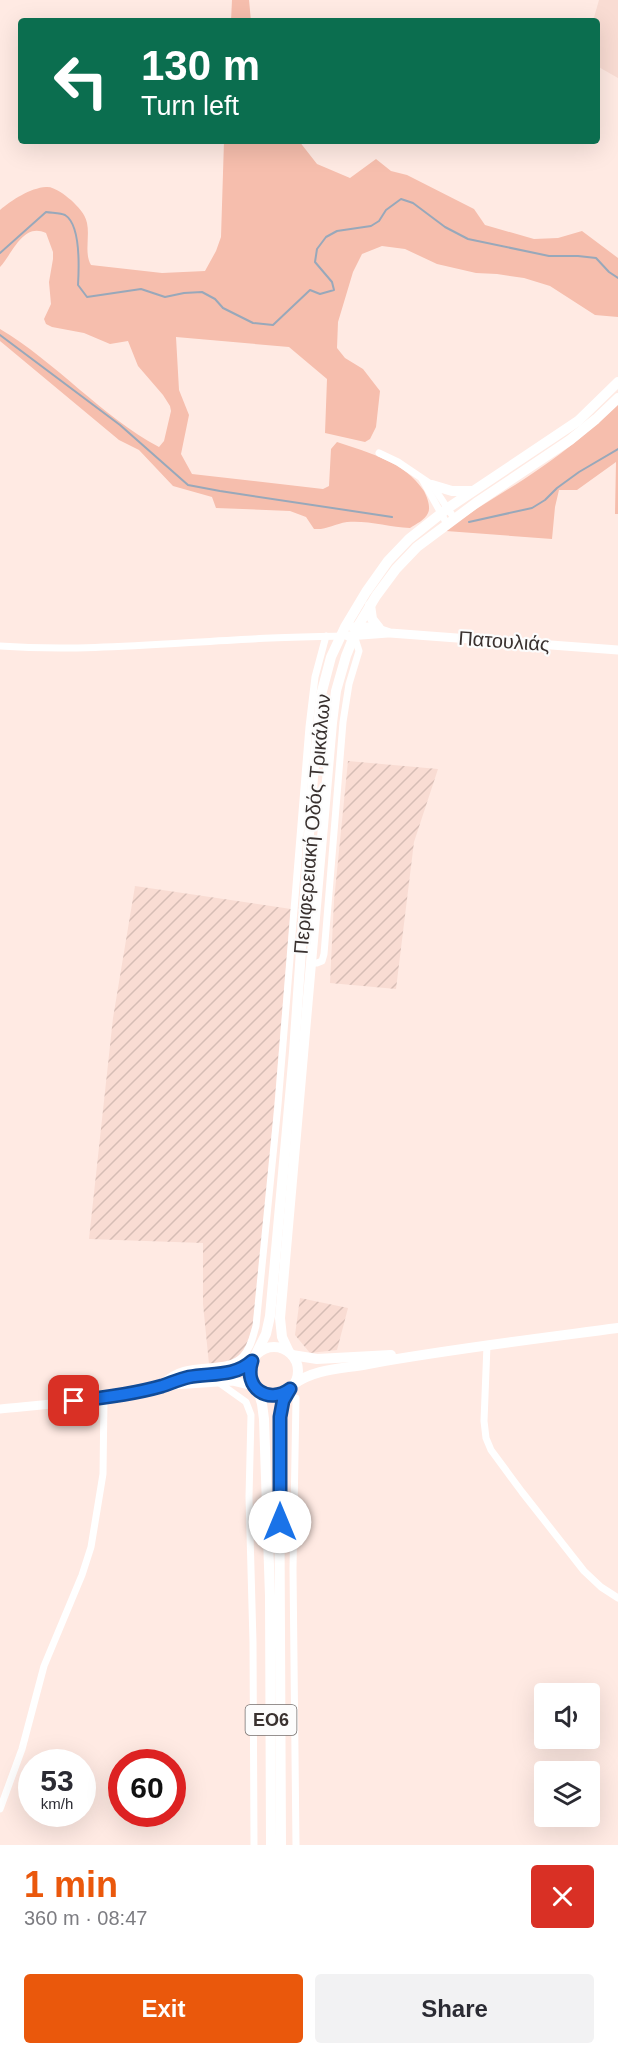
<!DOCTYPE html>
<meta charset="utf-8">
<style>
:root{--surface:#fff;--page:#f2f2f3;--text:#2b2b33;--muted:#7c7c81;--accent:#ea580c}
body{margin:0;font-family:Arial,sans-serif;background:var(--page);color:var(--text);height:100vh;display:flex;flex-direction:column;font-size:22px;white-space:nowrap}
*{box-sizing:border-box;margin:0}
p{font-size:20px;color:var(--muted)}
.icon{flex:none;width:33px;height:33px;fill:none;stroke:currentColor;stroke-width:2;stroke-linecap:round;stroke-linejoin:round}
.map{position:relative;height:1845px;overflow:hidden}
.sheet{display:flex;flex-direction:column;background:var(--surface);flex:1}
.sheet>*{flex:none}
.guide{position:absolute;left:18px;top:18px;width:582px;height:126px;border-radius:6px;box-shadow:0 6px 24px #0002;background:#0b6e4f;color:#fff;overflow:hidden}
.controls{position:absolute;left:534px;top:1683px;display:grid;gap:12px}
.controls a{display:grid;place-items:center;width:66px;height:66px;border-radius:6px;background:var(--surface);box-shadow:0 6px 24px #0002;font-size:30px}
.speed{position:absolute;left:18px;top:1749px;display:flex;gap:12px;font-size:30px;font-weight:700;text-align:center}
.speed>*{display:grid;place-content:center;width:78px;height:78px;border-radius:50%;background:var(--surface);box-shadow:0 6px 24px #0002;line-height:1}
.speed small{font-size:15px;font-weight:400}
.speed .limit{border:9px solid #d22;background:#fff;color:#111}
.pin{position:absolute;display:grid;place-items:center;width:51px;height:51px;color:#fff;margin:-26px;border-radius:12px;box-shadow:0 3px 9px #0006}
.me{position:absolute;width:66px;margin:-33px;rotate:0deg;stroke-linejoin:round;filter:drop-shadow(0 0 4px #0008)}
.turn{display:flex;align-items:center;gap:21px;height:126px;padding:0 24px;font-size:27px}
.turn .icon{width:78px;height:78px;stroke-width:2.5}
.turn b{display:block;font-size:42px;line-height:51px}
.round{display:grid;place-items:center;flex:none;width:63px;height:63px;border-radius:6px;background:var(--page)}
.overview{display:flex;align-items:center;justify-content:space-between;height:102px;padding:0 24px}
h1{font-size:36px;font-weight:700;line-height:45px;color:var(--accent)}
.primary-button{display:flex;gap:12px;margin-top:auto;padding:12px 24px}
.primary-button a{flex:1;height:69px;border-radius:6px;background:var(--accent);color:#fff;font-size:24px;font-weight:700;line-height:69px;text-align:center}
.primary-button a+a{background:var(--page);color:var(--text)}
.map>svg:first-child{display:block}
</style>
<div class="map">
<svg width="618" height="1845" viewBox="0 0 618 1845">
<defs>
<pattern id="industrial-furrows" width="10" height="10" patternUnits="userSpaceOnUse" patternTransform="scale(1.5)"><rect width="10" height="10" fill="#f9dcd3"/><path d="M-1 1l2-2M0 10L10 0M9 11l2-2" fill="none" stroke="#d6bdb5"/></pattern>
</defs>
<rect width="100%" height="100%" fill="#ffeae3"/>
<!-- built -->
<polygon fill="#f9dcd3" points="599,0 618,0 618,78 597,66 597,21 593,21"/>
<!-- industrial -->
<g fill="url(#industrial-furrows)">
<polygon points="348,761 438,769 414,842 396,989 330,983 334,901"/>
<polygon points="135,886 291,909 264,1225 253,1324 247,1347 238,1359 232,1362 209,1364 203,1304 203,1243 89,1239 113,1018"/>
<polygon points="300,1298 348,1308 337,1350 310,1353 295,1335"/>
</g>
<!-- grass -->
<g fill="#f6bead">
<polygon points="232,0 249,0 251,21 231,21"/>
<path d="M224,141H299L317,164L350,178L376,159L391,171L407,175L474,209L485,225L534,239L558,238L582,231L618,258V317L595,315L550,286L524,278L497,274L476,273L437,264L405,249L382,246L362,254L353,272L338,322L337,348L345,358L363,369L380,391L376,427L370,439L365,442L325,433L327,379L289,347L176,337L179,390L189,415L181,454L192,474L323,489L329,486L331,449L337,442C369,453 404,461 424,491C427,497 431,507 428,513C425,520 416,524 410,528C389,527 367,520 347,522C334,524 327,530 314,529L306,517L290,511L216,508L212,497L173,486L139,450L119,440L0,341V329C57,363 101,416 159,447L164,441L171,411L170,406L163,395L138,366L128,341L110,344L84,333L52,327L46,324L44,319L51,304L49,282L53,259V252L46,233C23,222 13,253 0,267V210C12,200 30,188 46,187C54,186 65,195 71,200C78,207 85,213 87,223C90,237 84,253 91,265L162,273L205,271L216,251L221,237Z"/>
<path d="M618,404V514H615L616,462L577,490H559L555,507L552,539L446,531C475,507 508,491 539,469C567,450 593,428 618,404Z"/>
</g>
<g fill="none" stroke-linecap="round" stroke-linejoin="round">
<!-- stream -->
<g stroke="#98a8ba" stroke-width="2">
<path d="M0,253L46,212C52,213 61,213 65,215C81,225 79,268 78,285L87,297L141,289L165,297L184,293L202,292L215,299L223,308L253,323L273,325L310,290L320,294L334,290L332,282L315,262L317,249L326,237L337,231L371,226L379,221L386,210L401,199L413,203L445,227L468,239L549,256H578L596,258L609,272L618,278"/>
<polyline points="0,335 120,425 188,485 220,491 392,517"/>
<polyline points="469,522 532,508 545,500 557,488 579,472 618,449"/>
</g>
<!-- street -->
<g stroke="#fff" stroke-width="7">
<polyline points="379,453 398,462 432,485 454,518"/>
<polyline points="422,479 447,524"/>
<path d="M0,646C84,652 169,643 253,639C282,637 311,637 340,636"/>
<polyline points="310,963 317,963 322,961 324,954 343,722 349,684 359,651 354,635"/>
<polyline points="487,1345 484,1421 486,1438 491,1450 522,1492 584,1571 601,1587 618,1598"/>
<polyline points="218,1382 246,1402 251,1415 249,1497 253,1642 254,1845"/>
<path d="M163,1383C185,1358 226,1375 243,1356C251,1348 253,1336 256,1326L278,1105L309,727L315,677L326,636"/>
<polyline points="296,1398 293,1569 296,1845"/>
<polyline points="0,1809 22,1749 44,1666 82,1575 91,1547 103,1474 104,1397"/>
</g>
<!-- secondary -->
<g stroke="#fff" stroke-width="9">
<polyline points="352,627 372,627 390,633 618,650"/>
<polyline points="348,636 388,633"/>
<polyline points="173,1385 233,1381 254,1386"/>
<path d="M0,1409C40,1405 80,1402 119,1395C142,1391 163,1383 186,1378C208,1372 234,1378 251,1361"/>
</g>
<!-- primary -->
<g stroke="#fff" stroke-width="10">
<polyline points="432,485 452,491 472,491"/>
<polyline points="370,605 372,619 379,628"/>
<circle cx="274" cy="1371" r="24"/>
<polyline points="289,1352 282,1337 280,1318 332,723 336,691 346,656 358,626 376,596 396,569 417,547 476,503 570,440 596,419 618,398"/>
<polyline points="292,1355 317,1359 391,1355"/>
<polyline points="255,1356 266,1334 270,1316 294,1052 313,777 321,695 331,657 345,627 366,592 388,561 409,539 448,508 578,421 618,382"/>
<path d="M294,1384C316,1368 343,1369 368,1364C451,1349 535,1339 618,1328"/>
<polyline points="258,1390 262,1404 264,1419 270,1596 271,1845"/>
<polyline points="281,1845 279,1424 281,1408 290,1389"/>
</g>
</g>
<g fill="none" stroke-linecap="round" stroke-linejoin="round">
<!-- route casing -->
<g stroke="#114b97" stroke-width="15">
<path id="route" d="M74,1401C103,1398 134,1394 162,1386C171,1383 180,1379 189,1377C210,1373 235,1377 252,1361C243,1388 268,1405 290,1389L283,1401L280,1417V1522"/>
</g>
<!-- route -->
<use href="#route" stroke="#1a73e8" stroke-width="10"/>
</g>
<g text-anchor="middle" stroke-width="4.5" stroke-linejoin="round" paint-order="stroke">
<!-- shield labels -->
<rect fill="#fcfcfc" stroke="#746e6c" stroke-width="1.5" x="245.5" y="1705" width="51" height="30" rx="4.5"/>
<g font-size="18" font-weight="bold" fill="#39312f">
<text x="271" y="1726">ΕΟ6</text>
</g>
<!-- street labels -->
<g font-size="20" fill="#39312f" stroke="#fcfcfc">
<text transform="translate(504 641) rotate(4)" y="7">Πατουλιάς</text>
<text transform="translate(312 824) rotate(-85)" y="7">Περιφερειακή Οδός Τρικάλων</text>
</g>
</g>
</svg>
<div class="controls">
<a><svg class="icon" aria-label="sound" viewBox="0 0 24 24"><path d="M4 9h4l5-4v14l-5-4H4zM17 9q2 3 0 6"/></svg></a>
<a><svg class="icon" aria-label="layers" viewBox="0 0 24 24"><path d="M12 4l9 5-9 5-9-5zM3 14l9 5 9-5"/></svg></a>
</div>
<div class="speed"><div>53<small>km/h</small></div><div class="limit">60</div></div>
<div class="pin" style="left:74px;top:1401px;background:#d93025"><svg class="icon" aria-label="arrive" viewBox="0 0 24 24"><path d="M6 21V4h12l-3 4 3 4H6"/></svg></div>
<svg class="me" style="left:280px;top:1522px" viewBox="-20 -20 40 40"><circle r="19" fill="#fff"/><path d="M0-13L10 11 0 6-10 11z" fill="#1a73e8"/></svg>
<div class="guide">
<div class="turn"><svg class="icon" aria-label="left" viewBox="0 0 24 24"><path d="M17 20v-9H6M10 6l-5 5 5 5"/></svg><div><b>130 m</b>Turn left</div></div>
</div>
</div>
<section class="sheet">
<div class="overview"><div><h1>1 min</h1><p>360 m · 08:47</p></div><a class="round" style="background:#d93025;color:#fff"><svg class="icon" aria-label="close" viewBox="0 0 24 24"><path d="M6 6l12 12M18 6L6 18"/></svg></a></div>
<div class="primary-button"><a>Exit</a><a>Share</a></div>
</section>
